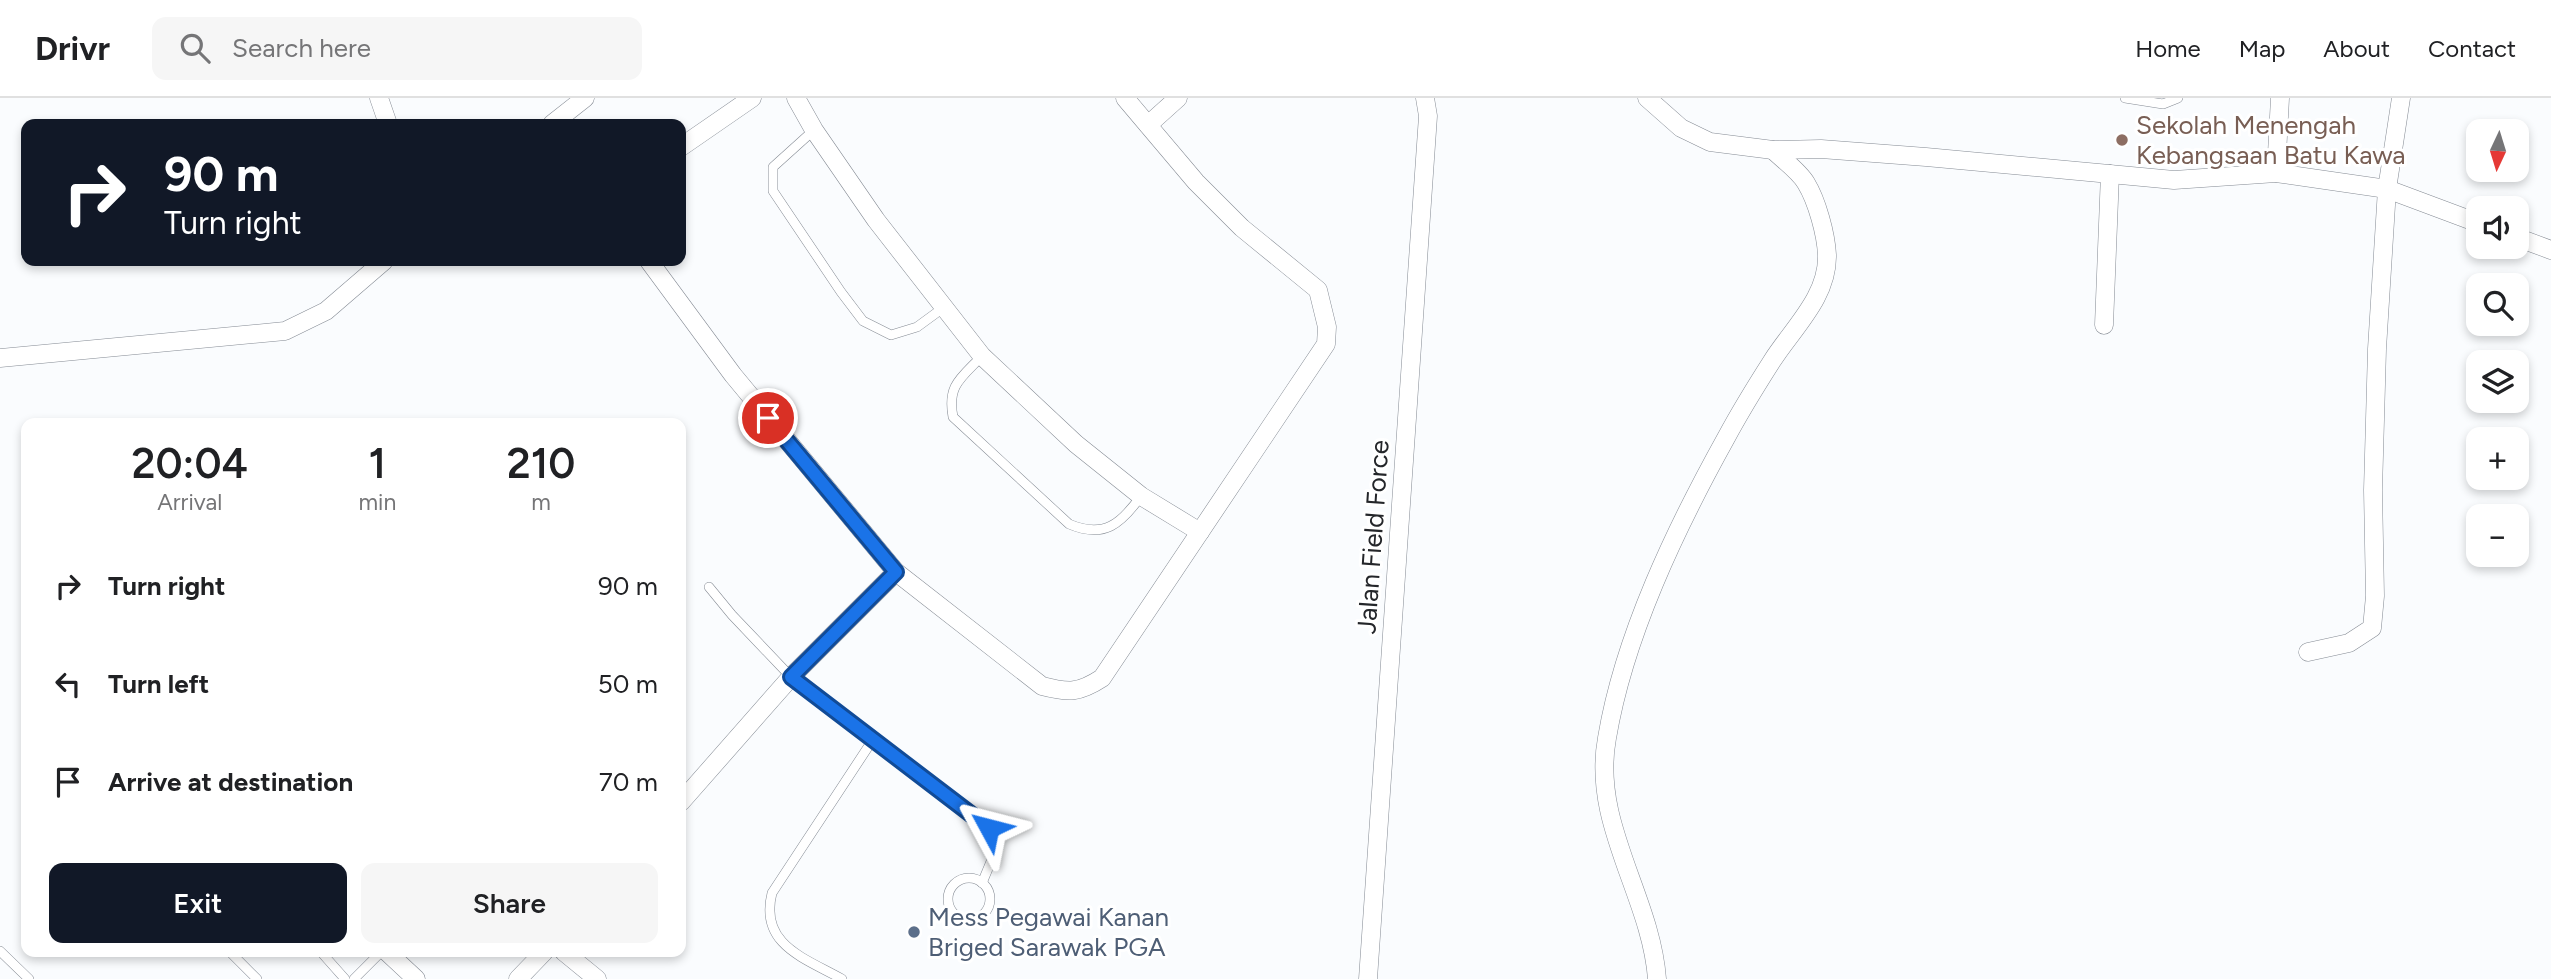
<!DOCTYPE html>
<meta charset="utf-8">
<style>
:root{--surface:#fff;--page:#f6f6f6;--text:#202124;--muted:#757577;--line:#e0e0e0;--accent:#111827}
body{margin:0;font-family:Figtree,sans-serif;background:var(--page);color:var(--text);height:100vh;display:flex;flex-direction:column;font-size:26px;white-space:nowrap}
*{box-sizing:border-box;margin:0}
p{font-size:23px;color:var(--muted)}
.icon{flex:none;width:38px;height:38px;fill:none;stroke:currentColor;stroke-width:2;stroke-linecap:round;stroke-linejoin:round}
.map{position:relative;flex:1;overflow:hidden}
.side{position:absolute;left:21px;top:320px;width:665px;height:539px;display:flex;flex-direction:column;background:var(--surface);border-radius:14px;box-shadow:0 4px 10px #0003}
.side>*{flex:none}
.top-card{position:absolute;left:21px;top:21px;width:665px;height:147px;border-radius:14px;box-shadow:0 4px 10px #0003;background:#111827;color:#fff;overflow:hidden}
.needle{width:46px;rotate:184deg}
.buttons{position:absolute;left:2466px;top:21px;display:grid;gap:14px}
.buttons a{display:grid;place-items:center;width:63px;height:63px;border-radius:14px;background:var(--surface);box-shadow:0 4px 10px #0003;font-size:35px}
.pin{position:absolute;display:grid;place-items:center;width:60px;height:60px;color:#fff;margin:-30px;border:4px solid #fff;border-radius:50%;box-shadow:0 2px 7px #0007}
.me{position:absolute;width:77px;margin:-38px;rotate:308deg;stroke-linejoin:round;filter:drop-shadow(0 0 5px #0008)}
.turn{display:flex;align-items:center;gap:24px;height:147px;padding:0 28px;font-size:32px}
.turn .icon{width:91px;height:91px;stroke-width:2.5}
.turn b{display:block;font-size:49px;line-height:60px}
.eta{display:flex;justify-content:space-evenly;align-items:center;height:119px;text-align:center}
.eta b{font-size:42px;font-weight:600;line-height:49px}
.action{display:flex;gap:14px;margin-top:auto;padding:14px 28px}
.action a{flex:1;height:80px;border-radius:14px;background:var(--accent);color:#fff;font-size:28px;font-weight:600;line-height:80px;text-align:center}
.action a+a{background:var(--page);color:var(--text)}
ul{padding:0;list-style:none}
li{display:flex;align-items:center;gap:21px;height:98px;padding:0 28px}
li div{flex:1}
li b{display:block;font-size:26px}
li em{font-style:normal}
header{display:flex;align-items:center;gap:42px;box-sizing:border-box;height:98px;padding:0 35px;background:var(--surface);border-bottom:2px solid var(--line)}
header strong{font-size:33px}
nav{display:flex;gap:38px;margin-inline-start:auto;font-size:24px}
.search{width:490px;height:63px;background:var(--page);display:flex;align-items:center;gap:18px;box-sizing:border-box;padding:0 24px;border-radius:14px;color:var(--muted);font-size:26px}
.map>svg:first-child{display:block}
</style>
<header>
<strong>Drivr</strong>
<div class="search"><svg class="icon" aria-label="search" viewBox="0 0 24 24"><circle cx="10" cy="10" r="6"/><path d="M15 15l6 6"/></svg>Search here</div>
<nav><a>Home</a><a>Map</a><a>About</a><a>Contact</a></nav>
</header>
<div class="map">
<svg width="2551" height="881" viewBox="0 0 2551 881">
<rect width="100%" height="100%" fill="#fafcfe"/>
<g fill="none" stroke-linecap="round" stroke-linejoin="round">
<!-- lane casing -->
<g stroke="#858b94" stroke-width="10">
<g id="lane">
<polyline points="2125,0 2163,6 2178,0"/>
<polyline points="814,32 773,69 773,93 841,194 863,223 891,237 917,229 943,210"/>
<path d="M982,258C961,280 947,287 953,319L1069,426C1104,441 1121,426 1141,398"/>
<polyline points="709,489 732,517 791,579 989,730 995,754 982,785"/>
<circle cx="969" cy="801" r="21"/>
<polyline points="0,853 29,881"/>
<polyline points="230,854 257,881"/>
<polyline points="321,854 345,881"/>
<polyline points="354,881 381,854"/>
<path d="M842,881C805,860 759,847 772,795L872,643"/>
</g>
</g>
<!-- street casing -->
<g stroke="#858b94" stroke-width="19">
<g id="street">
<polyline points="379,0 388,26"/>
<polyline points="796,0 814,32 876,122 982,258 1076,346 1141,398 1200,434"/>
<polyline points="1647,0 1681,30 1710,44 1773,52 1821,51 1926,59 2174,82 2276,75 2387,91 2478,125"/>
<polyline points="552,26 585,0"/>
<polyline points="1148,27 1178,0"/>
<polyline points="681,49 752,0"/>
<polyline points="2276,75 2280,0"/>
<polyline points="2516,139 2551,152"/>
<path d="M649,163L733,277L896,474L1042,588C1069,595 1079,595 1102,580L1326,246L1327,229L1318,192L1242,130L1196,84L1125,0"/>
<polyline points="2104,227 2110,76"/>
<polyline points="0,260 285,233 326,213 384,163"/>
<polyline points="2308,554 2349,545 2372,530 2375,498 2373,392 2377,251 2387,91 2401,0"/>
<polyline points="681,704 791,579 896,474"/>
<polyline points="387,854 416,881"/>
<polyline points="564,854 597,881"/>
<polyline points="518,881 544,854"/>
<polyline points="1368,881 1428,18 1425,0"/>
<path d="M1657,881C1651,798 1591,726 1607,640C1624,538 1676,430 1726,340C1740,314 1756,288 1772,263C1793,230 1828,199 1827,157C1826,136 1817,103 1806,85C1799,73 1783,62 1773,52"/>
</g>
</g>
<!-- lane -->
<use href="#lane" stroke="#fff" stroke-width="9"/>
<!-- street -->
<use href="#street" stroke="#fff" stroke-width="18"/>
</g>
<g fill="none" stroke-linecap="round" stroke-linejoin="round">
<!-- route casing -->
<g stroke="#114b97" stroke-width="18">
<polyline id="route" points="768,320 896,474 791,579 989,730"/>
</g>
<!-- route -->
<use href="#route" stroke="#1a73e8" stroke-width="12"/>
</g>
<!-- markers -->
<circle fill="#8d6e63" stroke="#fff" stroke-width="2.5" cx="2122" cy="42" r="7"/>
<circle fill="#5c6f8a" stroke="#fff" stroke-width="2.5" cx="914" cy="834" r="7"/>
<g text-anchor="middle" stroke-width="6" stroke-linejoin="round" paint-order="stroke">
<!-- education labels -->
<g font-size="26" fill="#785e54" stroke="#fff" text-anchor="start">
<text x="2136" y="36">Sekolah Menengah<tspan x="2136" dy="30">Kebangsaan Batu Kawa</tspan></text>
</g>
<!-- street labels -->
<g font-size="26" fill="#24262a" stroke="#fff">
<text transform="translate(1373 439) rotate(-86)" y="9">Jalan Field Force</text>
</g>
<!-- service labels -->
<g font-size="26" fill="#4e5e75" stroke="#fff" text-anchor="start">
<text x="928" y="828">Mess Pegawai Kanan<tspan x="928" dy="30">Briged Sarawak PGA</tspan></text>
</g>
</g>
</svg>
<div class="buttons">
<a><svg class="needle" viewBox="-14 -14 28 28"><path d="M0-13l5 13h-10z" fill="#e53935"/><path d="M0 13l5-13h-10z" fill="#757577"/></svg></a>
<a><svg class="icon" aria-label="sound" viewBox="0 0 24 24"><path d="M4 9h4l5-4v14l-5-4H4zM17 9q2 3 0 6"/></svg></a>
<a><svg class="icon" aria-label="search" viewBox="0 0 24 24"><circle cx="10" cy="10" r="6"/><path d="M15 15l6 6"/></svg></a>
<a><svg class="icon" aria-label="layers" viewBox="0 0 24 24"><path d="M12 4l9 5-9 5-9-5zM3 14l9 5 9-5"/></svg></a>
<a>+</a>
<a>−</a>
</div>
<div class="pin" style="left:768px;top:320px;background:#d93025"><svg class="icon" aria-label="arrive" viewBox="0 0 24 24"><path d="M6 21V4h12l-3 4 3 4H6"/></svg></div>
<svg class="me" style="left:989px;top:730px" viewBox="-20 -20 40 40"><path d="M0-17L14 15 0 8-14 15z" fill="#1a73e8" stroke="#fff" stroke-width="4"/></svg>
<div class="top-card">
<div class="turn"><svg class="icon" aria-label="right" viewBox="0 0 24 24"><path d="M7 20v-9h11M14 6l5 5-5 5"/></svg><div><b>90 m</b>Turn right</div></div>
</div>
<section class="side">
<div class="eta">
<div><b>20:04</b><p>Arrival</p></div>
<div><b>1</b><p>min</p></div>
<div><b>210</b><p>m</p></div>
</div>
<ul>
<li><svg class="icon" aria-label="right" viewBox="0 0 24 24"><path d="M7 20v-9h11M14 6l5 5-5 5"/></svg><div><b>Turn right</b></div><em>90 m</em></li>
<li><svg class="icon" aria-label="left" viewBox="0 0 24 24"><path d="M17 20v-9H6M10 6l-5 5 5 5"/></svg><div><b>Turn left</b></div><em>50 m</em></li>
<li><svg class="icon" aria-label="arrive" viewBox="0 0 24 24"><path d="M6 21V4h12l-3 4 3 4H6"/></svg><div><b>Arrive at destination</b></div><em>70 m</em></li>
</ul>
<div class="action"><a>Exit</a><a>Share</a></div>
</section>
</div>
